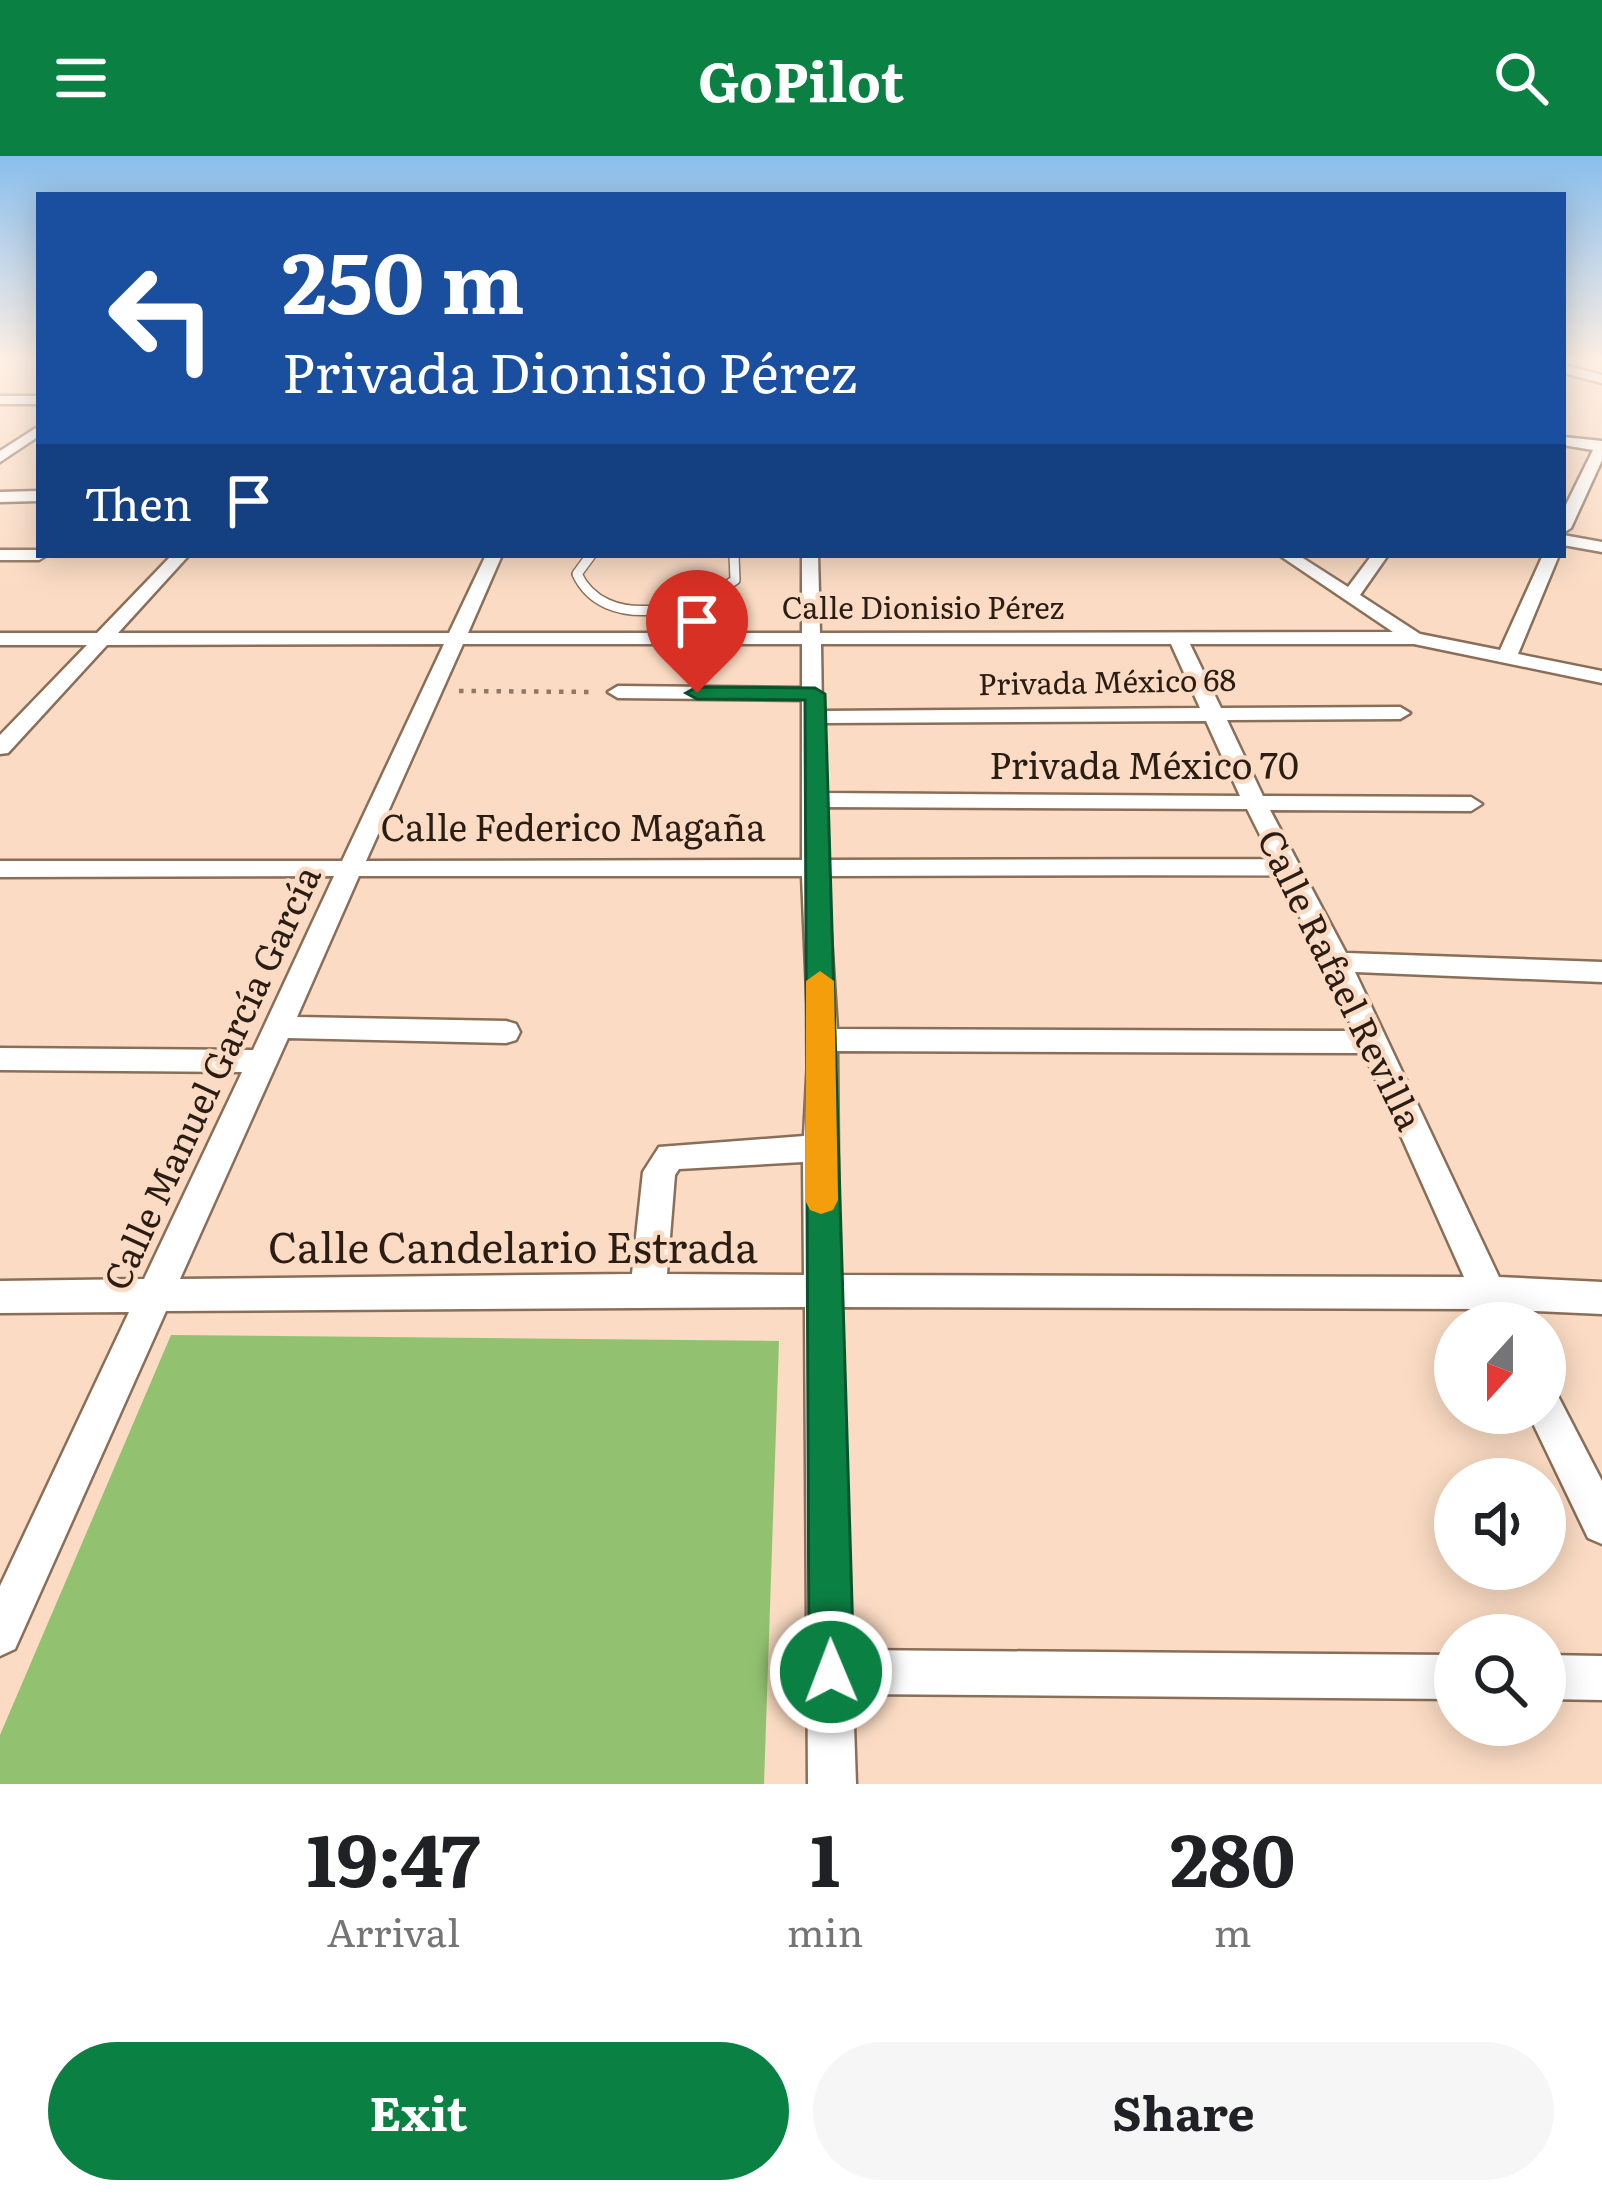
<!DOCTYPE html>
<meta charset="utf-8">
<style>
:root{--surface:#fff;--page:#f6f6f6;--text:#202124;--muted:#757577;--accent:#0b8043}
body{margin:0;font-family:Literata,serif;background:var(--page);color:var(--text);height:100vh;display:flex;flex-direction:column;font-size:45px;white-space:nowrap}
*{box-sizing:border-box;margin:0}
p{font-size:39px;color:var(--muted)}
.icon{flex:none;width:66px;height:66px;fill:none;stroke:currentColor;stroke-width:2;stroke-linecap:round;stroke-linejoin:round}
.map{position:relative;height:1628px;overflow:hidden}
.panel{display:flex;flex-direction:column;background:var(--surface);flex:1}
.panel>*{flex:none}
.banner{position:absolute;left:36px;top:36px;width:1530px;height:366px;border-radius:0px;box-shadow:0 6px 30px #0003;background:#1a4fa0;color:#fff;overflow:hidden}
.needle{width:78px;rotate:201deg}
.controls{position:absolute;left:1434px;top:1146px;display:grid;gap:24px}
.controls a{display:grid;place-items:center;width:132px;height:132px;border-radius:50%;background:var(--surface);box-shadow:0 6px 30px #0003;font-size:60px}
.pin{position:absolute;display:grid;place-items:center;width:102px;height:102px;color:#fff;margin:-123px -51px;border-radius:50% 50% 50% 0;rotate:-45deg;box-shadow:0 0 12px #0007}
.pin .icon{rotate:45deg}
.me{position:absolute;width:132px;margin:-66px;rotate:359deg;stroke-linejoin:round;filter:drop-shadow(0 0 9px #0008)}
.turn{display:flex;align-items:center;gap:42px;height:252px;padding:0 48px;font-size:54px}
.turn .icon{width:156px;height:156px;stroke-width:2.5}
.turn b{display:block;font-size:84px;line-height:102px}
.then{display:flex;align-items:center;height:114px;padding:0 48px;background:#0003;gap:24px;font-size:45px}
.eta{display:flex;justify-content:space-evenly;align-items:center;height:204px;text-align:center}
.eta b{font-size:72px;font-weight:700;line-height:84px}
.button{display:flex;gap:24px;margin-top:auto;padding:24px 48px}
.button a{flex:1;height:138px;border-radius:72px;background:var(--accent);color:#fff;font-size:48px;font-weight:700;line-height:138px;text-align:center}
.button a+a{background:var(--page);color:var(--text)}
header{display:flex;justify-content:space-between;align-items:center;height:156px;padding:0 48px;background:var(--accent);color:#fff;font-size:54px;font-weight:700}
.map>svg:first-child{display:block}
</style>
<header><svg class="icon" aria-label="menu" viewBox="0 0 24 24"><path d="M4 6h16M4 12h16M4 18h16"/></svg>GoPilot<svg class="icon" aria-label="search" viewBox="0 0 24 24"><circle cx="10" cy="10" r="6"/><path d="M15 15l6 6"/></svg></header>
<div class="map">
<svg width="1602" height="1628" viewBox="0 0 1602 1628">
<rect width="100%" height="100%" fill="#fbdbc3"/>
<!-- green -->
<polygon fill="#92c270" points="171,1179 779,1185 764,1628 0,1628 0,1579"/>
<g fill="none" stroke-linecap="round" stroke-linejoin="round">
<!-- lane casing -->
<g stroke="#8a6e58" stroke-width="12">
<path id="lane" d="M591,399L577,418C604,476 693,455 735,424L734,399"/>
</g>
<!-- street casing -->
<g stroke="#8a6e58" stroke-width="5">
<g id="street">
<polygon points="1563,209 1602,219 1602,227 1563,217"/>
<rect x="0" y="240" width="39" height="8"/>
<polygon points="39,270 39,280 0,306 0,295"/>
<polygon points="1563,281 1602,285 1602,304 1571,372 1563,377 1563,355 1593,294 1563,289"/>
<polygon points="39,335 39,345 0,346 0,336"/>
<polygon points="1563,379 1602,386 1602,396 1563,389"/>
<polygon points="0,394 39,394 39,399 47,399 39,404 0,404"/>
<path d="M172,399H189L118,477H449L486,399H502L468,477H802V399H818L820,477L1393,476L1279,399H1298L1348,431L1372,399H1388L1360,439L1420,478L1500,494L1543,399H1559L1518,498L1602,515V527L1414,488H1190L1221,552L1400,551L1410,557L1400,563L1227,564L1263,640L1471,641L1482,648L1471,655L1270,654L1346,797L1602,806V826L1355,816L1499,1121L1602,1126V1158L1514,1154L1520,1167H1484L1478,1153L840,1151L851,1494L1455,1499V1543L853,1538L856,1628H808L805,1151L166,1155L15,1493L0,1500V1430L129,1156L0,1157V1125L144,1123L242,916L0,914V892L253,894L334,720L0,721V705H342L444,488L107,489L8,597L0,598V579L87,489H0V477H97ZM463,488H802V532L618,530L608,536L618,542L802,544V704L366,705ZM821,488H1171L1200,552L822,555ZM1206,565L1240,640L824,637L823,567ZM825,651L1247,653L1272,703L826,704ZM1280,719L1354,875L837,873L827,720ZM359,720H802L809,884L804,980L659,991L643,1016L632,1118L180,1123L288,882L506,887L516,884L520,876L516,868L506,865L297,861ZM837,895L1364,897L1464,1121L839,1119ZM803,1006L804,1119L667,1118L675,1019L679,1013Z"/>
<polygon points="1545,1234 1558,1240 1602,1325 1602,1388 1588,1382 1528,1257 1545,1257"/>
<polygon points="1545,1499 1602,1500 1602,1544 1545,1543"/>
</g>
</g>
<!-- path -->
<polyline stroke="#8e7868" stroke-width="4.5" stroke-dasharray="4.5 8" stroke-linecap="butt" points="459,535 596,536"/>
<!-- lane -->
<use href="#lane" stroke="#fff" stroke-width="9"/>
<!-- street -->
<use href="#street" fill="#fff" fill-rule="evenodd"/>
</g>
<!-- sky -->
<linearGradient id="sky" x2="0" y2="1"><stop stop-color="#89beed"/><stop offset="0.47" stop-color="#fdefe4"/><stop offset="1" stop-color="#fdefe4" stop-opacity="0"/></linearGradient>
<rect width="1602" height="433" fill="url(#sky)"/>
<!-- route -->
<polygon fill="#0b8043" stroke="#07532c" stroke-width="3" points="815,532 825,538 854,1516 847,1532 831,1538 815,1532 809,1516 805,544 697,543 686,537 697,531"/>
<!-- slow -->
<polygon fill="#f59e0b" points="820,815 834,825 838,1044 833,1054 821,1058 810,1054 805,1044 806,825"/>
<g text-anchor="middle" stroke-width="9" stroke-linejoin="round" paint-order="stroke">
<!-- far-street labels -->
<g font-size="30" fill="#291d14" stroke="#fbdbc3">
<text x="923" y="463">Calle Dionisio Pérez</text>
<text transform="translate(1107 527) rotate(-1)" y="10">Privada México 68</text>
</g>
<!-- street labels -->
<g font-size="36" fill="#291d14" stroke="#fbdbc3">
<text x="1144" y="623">Privada México 70</text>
<text x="573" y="685">Calle Federico Magaña</text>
<text transform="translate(1340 824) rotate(64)" y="13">Calle Rafael Revilla</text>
<text transform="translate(212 922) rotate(-65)" y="13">Calle Manuel García García</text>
</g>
<!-- near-street labels -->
<g font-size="42" fill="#291d14" stroke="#fbdbc3">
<text x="513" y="1107">Calle Candelario Estrada</text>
</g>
</g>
</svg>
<div class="controls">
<a><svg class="needle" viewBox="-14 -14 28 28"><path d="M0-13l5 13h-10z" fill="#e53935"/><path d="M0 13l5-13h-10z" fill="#757577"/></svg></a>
<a><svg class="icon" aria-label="sound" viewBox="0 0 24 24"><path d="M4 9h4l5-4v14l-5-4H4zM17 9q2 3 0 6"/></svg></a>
<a><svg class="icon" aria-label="search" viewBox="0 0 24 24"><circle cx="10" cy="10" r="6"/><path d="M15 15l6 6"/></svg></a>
</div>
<div class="pin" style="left:697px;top:537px;background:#d93025"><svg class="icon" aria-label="arrive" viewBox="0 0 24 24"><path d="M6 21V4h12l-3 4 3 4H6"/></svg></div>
<svg class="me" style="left:831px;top:1516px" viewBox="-20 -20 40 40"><circle r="17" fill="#0b8043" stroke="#fff" stroke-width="3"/><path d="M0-11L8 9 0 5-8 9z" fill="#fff"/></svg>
<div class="banner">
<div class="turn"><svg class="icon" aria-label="left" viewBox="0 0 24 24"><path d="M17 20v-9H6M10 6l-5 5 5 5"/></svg><div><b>250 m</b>Privada Dionisio Pérez</div></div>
<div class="then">Then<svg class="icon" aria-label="arrive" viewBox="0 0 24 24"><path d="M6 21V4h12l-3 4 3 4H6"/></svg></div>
</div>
</div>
<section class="panel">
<div class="eta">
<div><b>19:47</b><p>Arrival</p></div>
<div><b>1</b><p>min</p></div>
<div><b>280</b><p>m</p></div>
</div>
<div class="button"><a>Exit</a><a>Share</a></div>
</section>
